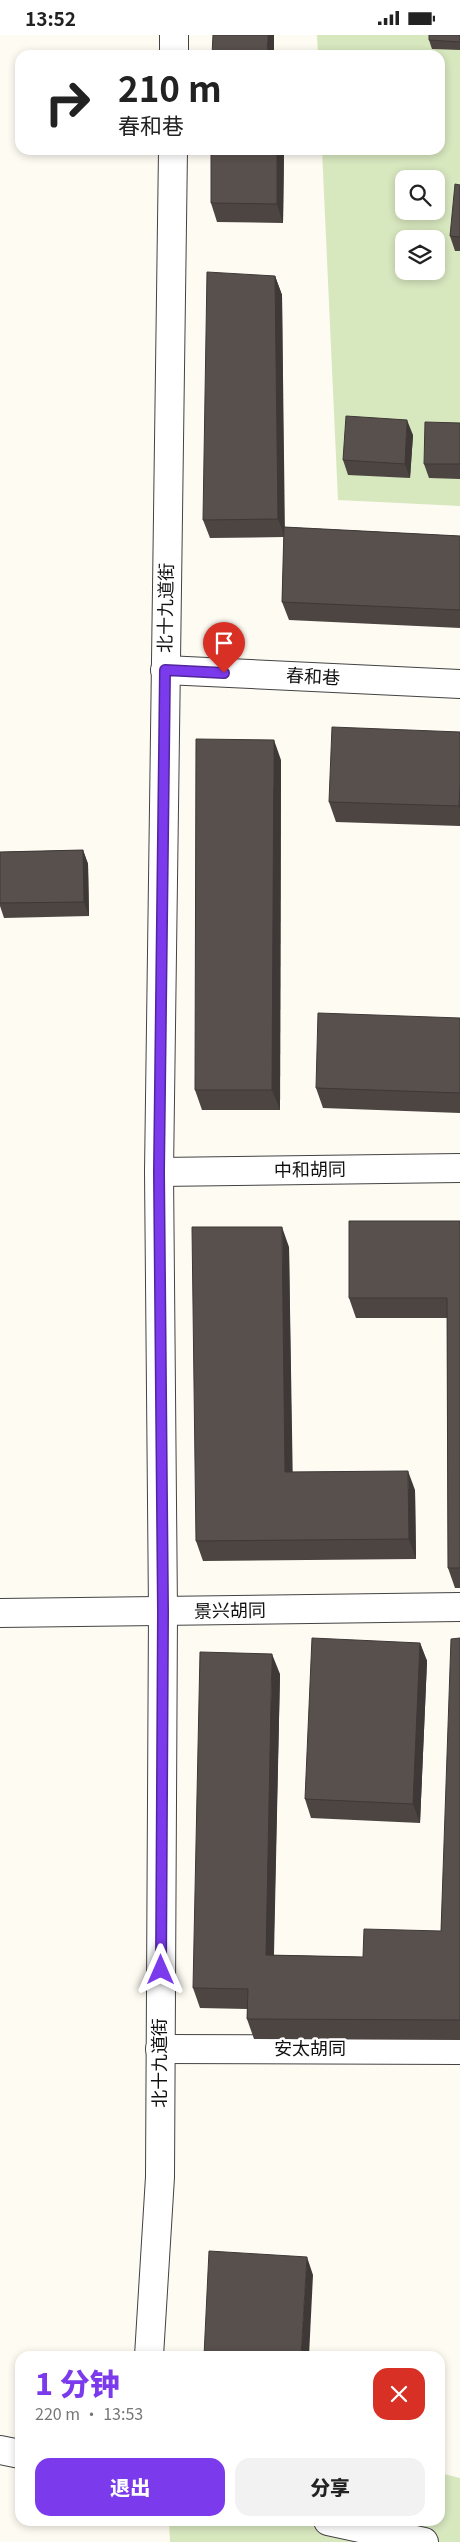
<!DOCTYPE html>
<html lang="zh">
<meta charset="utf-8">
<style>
:root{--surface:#fff;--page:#f2f2f2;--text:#222;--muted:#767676;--accent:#7c3aed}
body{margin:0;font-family:Georgia,"Noto Sans SC",serif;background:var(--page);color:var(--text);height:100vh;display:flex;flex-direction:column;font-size:19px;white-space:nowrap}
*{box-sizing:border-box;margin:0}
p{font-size:16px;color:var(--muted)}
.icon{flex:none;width:28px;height:28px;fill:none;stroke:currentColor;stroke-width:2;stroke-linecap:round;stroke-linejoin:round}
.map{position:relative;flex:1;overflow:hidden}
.sheet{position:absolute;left:15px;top:2316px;width:430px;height:175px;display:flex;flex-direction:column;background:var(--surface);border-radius:15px;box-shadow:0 2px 8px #0003}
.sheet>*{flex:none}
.banner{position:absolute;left:15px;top:15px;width:430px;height:105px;border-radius:15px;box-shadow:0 2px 8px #0003;background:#fff;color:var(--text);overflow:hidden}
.fabs{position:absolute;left:395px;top:135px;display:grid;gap:10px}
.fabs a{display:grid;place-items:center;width:50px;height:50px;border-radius:10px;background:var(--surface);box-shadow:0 2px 8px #0003;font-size:25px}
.pin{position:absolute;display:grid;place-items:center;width:42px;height:42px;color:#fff;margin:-51px -21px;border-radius:50% 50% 50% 0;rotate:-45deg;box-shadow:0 0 5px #0007}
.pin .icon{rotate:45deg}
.me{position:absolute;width:55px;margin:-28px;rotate:0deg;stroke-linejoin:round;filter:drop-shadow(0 0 4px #0008)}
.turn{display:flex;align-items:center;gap:18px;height:105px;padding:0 20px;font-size:22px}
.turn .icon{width:65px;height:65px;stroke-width:2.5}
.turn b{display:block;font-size:35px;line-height:42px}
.round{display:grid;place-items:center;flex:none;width:52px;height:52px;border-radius:15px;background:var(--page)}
.headline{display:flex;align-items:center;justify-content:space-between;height:85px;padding:0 20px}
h1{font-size:30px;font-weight:800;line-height:38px;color:var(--accent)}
.primary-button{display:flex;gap:10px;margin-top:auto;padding:10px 20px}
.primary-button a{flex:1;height:58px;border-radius:15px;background:var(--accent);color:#fff;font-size:20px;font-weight:800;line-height:58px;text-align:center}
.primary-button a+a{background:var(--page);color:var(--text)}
.status{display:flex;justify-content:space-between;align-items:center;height:35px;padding:0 25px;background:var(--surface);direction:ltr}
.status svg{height:14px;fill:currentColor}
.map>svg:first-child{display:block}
</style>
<div class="status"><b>13:52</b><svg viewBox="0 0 49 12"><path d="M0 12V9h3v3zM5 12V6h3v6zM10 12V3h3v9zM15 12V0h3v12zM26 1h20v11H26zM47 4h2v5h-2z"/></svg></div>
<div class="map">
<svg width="460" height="2507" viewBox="0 0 460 2507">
<rect width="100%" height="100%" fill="#fefbf3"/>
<!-- green -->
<g fill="#d7e7be" fill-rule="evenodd">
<path d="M317,0H460V471L338,465L322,115H440V20H318ZM404,144H436V176H404ZM404,204H436V236H404Z"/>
<polygon points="440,2438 460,2443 460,2507 170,2507 169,2486 440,2486"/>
</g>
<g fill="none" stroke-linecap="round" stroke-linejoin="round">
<!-- tertiary casing -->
<g stroke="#434343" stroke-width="30">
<g id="tertiary">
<polyline points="174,20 174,0"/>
<polyline points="165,635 460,649"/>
<polyline points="159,1137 460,1133"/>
<polyline points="0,1578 460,1572"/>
<polyline points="160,2014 460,2015"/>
<polyline points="149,2321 160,2142 163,1577 159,1137 173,115"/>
<polyline points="0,2415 20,2419"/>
<polyline points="328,2486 424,2507"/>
</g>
</g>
<!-- tertiary -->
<use href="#tertiary" stroke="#fff" stroke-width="28"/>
</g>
<!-- wall -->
<g fill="#4c4542">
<polygon points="460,0 460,15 432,14 429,5"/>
<polygon points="211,115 284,115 283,188 217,187 211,168"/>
<polygon points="460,150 460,216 455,216 450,201"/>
<polygon points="275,241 282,260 284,492 460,501 460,593 289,585 282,567 284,502 210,503 203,485"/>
<polygon points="460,388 460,444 429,443 424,429"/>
<polygon points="413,400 410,443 348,440 343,425"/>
<polygon points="460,697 460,791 336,787 329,767"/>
<polygon points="281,725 280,1075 202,1075 195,1055"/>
<polygon points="83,815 88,829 89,881 4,883 0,871 0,817"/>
<polygon points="460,983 460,1078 323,1073 316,1053"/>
<polygon points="460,1186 460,1553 455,1553 448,1533 447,1283 356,1283 349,1263"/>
<polygon points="289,1212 292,1437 415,1455 416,1524 203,1526 196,1506"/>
<polygon points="460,1603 460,2005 254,2004 247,1984 247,1974 200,1973 193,1953 280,1639 274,1920 363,1922 441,1896"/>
<polygon points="420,1608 427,1626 420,1788 311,1783 305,1764"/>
</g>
<!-- shaded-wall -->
<g fill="#3e3836">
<polygon points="268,0 274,0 274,20 267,20"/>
<polygon points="277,115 284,115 283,188 277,169"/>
<polygon points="275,241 282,260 285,502 278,484"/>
<polygon points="407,385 413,400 410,443 405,429"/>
<polygon points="274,705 281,725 280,1075 272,1055"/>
<polygon points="460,750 460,775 459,771"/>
<polygon points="83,815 88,829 89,881 84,867"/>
<polygon points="282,1192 289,1212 293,1457 285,1437"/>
<polygon points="408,1436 415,1455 416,1524 409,1504"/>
<polygon points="420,1608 427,1626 420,1788 413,1769"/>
<polygon points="272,1619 280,1639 273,1940 266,1920"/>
<polygon points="307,2222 313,2240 309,2321 301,2321"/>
</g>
<!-- building -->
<g fill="#58504d" stroke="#3e3836">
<polygon points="213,0 268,0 267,20 212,20"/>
<polygon points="429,0 460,0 460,7 429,5"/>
<polygon points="211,115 277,115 277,169 211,168"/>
<polygon points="455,149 460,150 460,202 450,201"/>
<polygon points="207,237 275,241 278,484 203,485"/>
<polygon points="346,381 407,385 405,429 343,425"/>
<polygon points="425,387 460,388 460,429 424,429"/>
<polygon points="284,492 460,501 460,575 282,567"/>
<polygon points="332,692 460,697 460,750 459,771 329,767"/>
<polygon points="196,704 274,705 272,1055 195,1055"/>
<polygon points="83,815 84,867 0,868 0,817"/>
<polygon points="318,978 460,983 460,1058 316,1053"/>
<polygon points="349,1186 460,1186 460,1533 448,1533 447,1263 349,1263"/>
<polygon points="192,1192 282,1192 285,1437 408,1436 409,1504 196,1506"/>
<polygon points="312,1603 420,1608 413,1769 305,1764"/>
<polygon points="460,1603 460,1985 247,1984 248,1954 193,1953 200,1617 272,1619 266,1920 363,1922 364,1894 441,1896 451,1604"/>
<polygon points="209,2216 307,2222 301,2321 204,2321"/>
</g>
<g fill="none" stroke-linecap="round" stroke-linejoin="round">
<!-- route casing -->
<g stroke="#51269a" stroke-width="12">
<polyline id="route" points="161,1935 163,1577 159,1137 165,635 224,638"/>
</g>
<!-- route -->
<use href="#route" stroke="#7c3aed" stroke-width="9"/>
</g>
<g text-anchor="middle" stroke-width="5" stroke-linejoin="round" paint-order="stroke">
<!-- street labels -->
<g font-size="18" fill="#101010" stroke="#fff">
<text transform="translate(166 573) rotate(-89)" y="6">北十九道街</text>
<text transform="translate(313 642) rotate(3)" y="6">春和巷</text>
<text transform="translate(310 1135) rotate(-1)" y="6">中和胡同</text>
<text transform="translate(230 1576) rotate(-1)" y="6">景兴胡同</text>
<text x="310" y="2020">安太胡同</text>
<text transform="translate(160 2028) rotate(-90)" y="6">北十九道街</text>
</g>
</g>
</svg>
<div class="fabs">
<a><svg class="icon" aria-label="search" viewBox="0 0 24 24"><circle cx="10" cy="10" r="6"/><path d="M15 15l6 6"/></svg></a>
<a><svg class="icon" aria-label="layers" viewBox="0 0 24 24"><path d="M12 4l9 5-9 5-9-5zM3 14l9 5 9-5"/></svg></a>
</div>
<div class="pin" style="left:224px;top:638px;background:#d93025"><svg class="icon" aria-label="arrive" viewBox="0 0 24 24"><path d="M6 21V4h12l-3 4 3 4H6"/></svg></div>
<svg class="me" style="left:161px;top:1935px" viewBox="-20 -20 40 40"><path d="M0-17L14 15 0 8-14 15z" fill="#7c3aed" stroke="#fff" stroke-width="4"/></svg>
<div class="banner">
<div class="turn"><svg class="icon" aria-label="right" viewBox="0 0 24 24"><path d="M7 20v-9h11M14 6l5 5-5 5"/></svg><div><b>210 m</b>春和巷</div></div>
</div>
<section class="sheet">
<div class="headline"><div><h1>1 分钟</h1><p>220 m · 13:53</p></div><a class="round" style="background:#d93025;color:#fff"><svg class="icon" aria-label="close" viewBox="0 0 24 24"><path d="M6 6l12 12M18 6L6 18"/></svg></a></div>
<div class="primary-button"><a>退出</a><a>分享</a></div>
</section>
</div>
